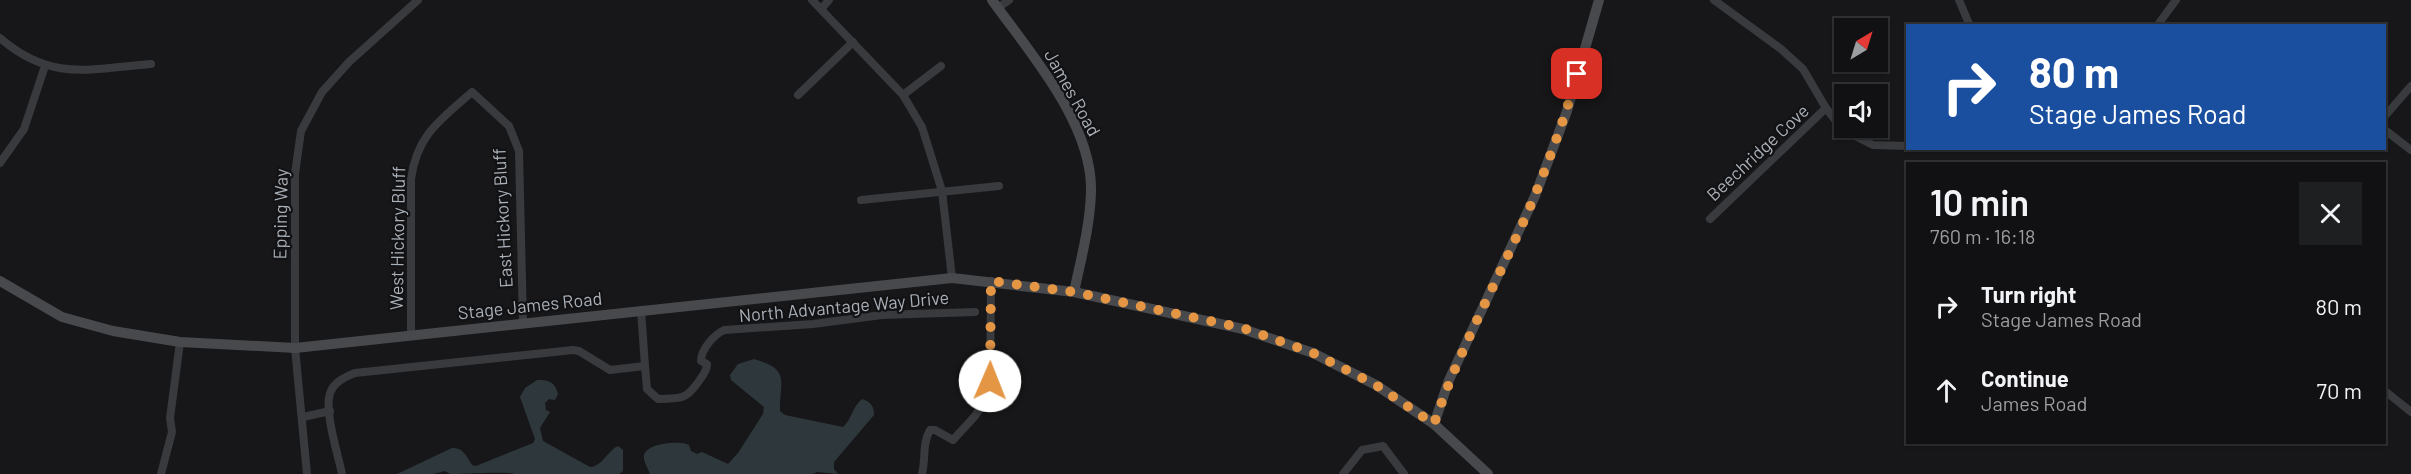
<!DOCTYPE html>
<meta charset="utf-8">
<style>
:root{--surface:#111113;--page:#1e1f21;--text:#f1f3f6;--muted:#9c9da0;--line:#303133}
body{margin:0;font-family:Barlow,sans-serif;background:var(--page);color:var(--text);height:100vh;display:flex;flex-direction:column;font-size:22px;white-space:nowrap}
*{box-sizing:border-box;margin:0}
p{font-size:20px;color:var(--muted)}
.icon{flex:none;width:33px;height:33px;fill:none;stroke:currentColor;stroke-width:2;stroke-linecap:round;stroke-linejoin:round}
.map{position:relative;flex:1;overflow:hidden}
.panel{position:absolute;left:1906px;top:162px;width:480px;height:282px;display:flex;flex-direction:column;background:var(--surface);border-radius:0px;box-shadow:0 2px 4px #0004,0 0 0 2px var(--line)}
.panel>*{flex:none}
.hud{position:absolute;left:1906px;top:24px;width:480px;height:126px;border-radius:0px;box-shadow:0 2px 4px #0004,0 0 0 2px var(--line);background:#1a4fa0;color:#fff;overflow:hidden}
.needle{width:39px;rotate:38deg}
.buttons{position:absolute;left:1834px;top:18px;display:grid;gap:12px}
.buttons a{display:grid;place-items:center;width:54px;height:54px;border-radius:0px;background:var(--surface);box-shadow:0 2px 4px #0004,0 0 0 2px var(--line);font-size:30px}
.pin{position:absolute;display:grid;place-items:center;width:51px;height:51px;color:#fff;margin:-26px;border-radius:12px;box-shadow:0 3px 9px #0006}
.me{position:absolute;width:66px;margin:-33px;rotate:1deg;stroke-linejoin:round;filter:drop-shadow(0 0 4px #0008)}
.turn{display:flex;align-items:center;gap:21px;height:126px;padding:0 24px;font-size:27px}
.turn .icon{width:78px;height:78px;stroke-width:2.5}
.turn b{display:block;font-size:42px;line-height:51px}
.round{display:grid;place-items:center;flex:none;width:63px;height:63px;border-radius:0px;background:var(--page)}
.head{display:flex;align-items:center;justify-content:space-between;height:102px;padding:0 24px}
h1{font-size:36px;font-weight:600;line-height:45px}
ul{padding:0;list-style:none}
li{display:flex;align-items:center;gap:18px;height:84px;padding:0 24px}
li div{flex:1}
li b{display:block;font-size:22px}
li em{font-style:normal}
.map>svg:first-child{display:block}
</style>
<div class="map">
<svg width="2411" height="474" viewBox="0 0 2411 474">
<rect width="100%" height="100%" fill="#171719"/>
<!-- water -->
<g fill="#2e383c">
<path d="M754,359C792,370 779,382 780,411L785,415L843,427C852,419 852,407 862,399C871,402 874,406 874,415L834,462V469L838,474L817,472L813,474H650C648,468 643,461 644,455C647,443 680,440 689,445L691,451L697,454L702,452L728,464L738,453L763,414L764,407L731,380L730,375L738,364Z"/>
<path d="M537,380C549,380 555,382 558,394L555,400L549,399L545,403L546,410L550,412L540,428L543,441L590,467C603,466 607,451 618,446L623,450V471L619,474H515C508,471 462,474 450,474L445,471L433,474H397L452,448C463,447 467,457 472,465L476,466L533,443L535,439L520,397L525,388Z"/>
</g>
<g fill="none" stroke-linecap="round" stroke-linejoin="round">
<!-- street -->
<g stroke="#383a3e" stroke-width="8">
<polyline points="812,0 903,95 922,127 942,191 952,278"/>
<polyline points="1714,0 1781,49 1803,69 1826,108 1843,130 1873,145 1908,146"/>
<polyline points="1959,0 1970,26"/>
<polyline points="998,8 1009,0"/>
<polyline points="821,9 829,0"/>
<polyline points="2157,26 2176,0"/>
<path d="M0,38C51,82 90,69 151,64"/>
<polyline points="798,95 853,42"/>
<polyline points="903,95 941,66"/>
<polyline points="2385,116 2411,86"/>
<polyline points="2385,130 2411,150"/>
<polyline points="0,163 24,129 45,66"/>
<polyline points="861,200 999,186"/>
<polyline points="1710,219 1826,108"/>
<polyline points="641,310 645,366"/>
<path d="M411,336V179C417,135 440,120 472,92L509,126L519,151L523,323"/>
<polyline points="2385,391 2411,412"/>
<polyline points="303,417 330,411"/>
<polyline points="161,474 172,432 170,418 180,342"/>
<polyline points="307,474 295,348 295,174 301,131 322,92 349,62 418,0"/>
<path d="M342,474C338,454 324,412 330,393C334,382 345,377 355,373L573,350L579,351L610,370L645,366L647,389L658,399C681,398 685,401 699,381C703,375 707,371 707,364L701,361C701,349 714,335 724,330L813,324L882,315L975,312"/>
<path d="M922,474C926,458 922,444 930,430H935L953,440L975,416L990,393L991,281"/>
<polyline points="1343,474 1362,450 1383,446 1404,474"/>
</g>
<!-- secondary -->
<g stroke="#47494d" stroke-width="10">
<path d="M992,0C1030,53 1093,124 1091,192C1090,226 1081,259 1074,292"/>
<polyline points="0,281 62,317 113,331 180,342 295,348 952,278 1074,292 1243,329 1313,353 1376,385 1434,424 1488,474"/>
<polyline points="1434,424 1449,380 1535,196 1567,111 1599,0"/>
</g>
</g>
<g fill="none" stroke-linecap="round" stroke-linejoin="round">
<!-- route -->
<path stroke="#e49644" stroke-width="10" stroke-dasharray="0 18" d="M990,381L991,281L1074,292L1243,328L1313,353L1376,385L1434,424C1461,344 1503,272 1535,195C1551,155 1566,115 1577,74"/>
</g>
<g text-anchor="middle" stroke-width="4.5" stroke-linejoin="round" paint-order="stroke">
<!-- street labels -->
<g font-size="18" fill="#aab0b8" stroke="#121214">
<text transform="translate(1072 93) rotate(61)" y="6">James Road</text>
<text transform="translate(1758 153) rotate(-43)" y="6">Beechridge Cove</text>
<text transform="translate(281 214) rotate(-89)" y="6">Epping Way</text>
<text transform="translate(503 218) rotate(-93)" y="6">East Hickory Bluff</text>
<text transform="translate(398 238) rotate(-89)" y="6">West Hickory Bluff</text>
<text transform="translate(530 306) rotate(-6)" y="6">Stage James Road</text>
<text transform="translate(844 307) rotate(-5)" y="6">North Advantage Way Drive</text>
</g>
</g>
</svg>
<div class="buttons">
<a><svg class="needle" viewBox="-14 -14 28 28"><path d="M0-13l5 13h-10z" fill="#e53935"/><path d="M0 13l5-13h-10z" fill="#9c9da0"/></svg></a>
<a><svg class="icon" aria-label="sound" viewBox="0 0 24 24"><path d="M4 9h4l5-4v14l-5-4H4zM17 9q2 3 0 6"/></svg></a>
</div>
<div class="pin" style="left:1577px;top:74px;background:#d93025"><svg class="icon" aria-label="arrive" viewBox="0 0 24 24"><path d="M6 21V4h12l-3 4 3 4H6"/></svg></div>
<svg class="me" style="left:990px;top:381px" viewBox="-20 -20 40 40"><circle r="19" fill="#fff"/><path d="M0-13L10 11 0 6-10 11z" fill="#e49644"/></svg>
<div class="hud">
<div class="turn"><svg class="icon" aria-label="right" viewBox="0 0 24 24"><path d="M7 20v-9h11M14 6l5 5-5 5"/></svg><div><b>80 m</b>Stage James Road</div></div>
</div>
<section class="panel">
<div class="head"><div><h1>10 min</h1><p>760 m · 16:18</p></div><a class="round"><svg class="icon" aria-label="close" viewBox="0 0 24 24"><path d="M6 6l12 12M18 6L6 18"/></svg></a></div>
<ul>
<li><svg class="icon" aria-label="right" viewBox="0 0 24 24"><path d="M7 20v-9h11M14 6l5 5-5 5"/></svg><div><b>Turn right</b><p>Stage James Road</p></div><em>80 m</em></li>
<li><svg class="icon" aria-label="ahead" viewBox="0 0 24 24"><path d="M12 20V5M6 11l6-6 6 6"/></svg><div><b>Continue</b><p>James Road</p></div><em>70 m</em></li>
</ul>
</section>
</div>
